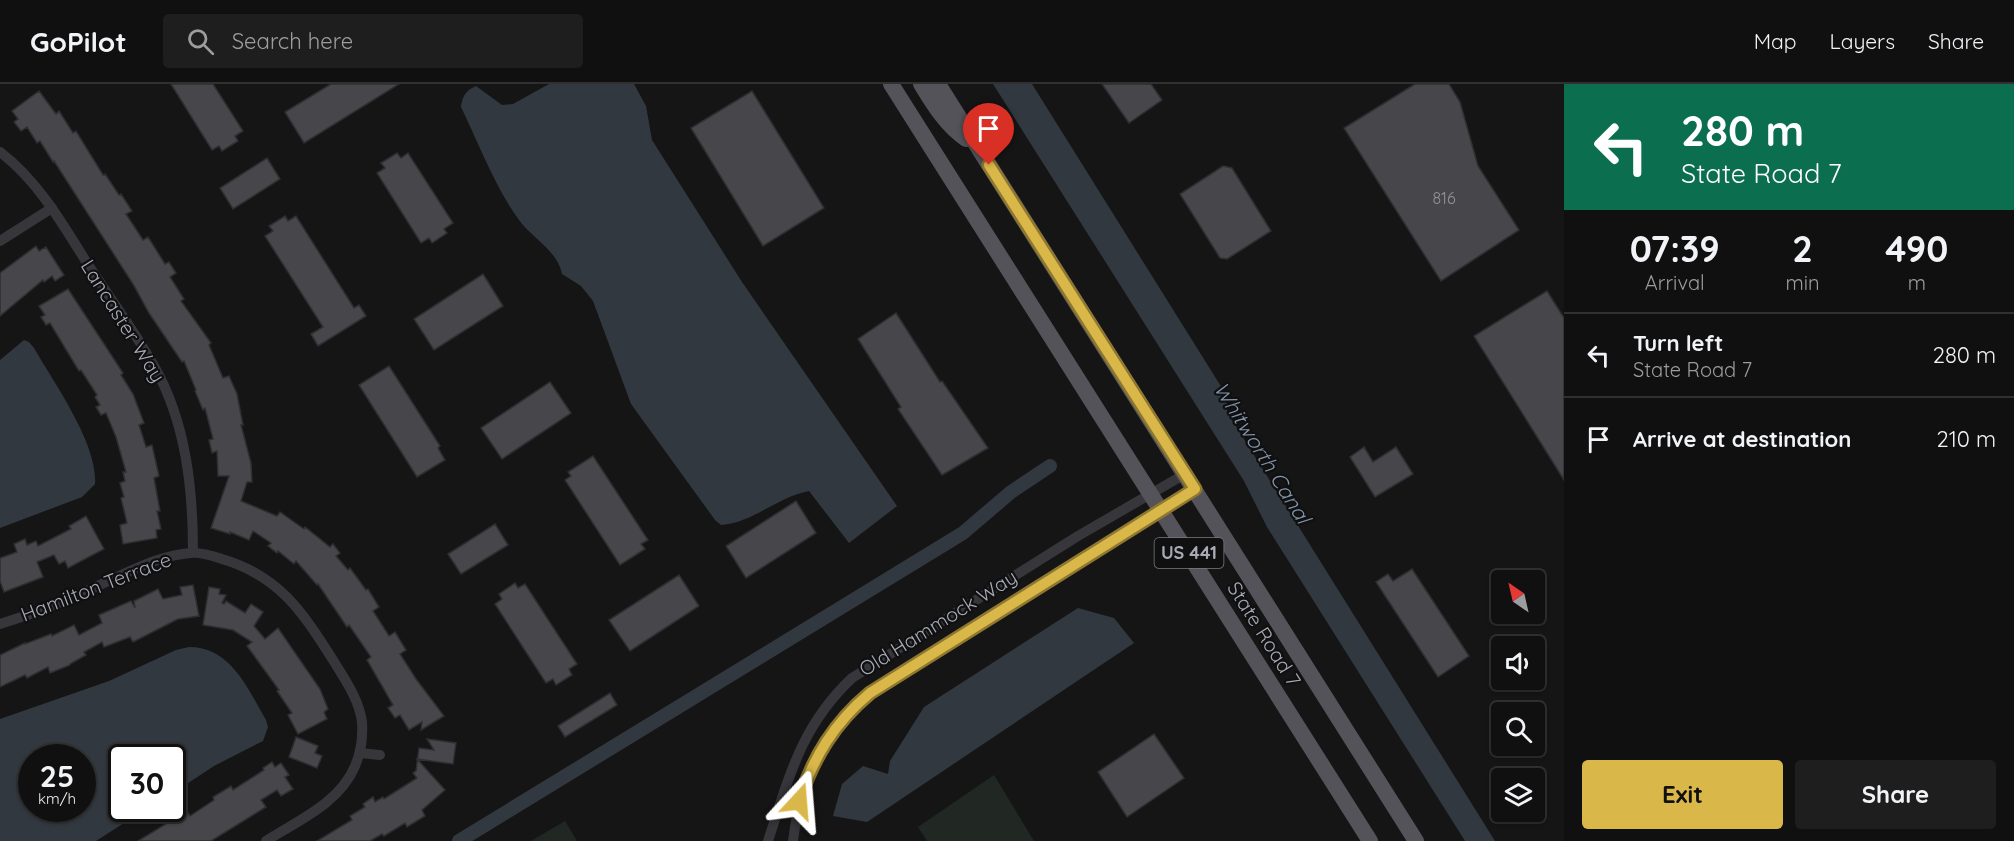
<!DOCTYPE html>
<style>
:root{--surface:#101010;--page:#1e1e1e;--text:#f1f3f6;--muted:#9c9d9f;--line:#303030;--accent:#dab749}
body{margin:0;font-family:Quicksand,sans-serif;background:var(--page);color:var(--text);height:100vh;display:flex;flex-direction:column;font-size:22px;white-space:nowrap}
*{box-sizing:border-box;margin:0}
p{font-size:20px;color:var(--muted)}
.icon{flex:none;width:33px;height:33px;fill:none;stroke:currentColor;stroke-width:2;stroke-linecap:round;stroke-linejoin:round}
.map{position:relative;flex:1;overflow:hidden}
.panel{display:flex;flex-direction:column;background:var(--surface);width:450px}
.panel>*{flex:none}
.banner{background:#0b6e4f;color:#fff;overflow:hidden}
.needle{width:39px;rotate:326deg}
.buttons{position:absolute;left:1491px;top:486px;display:grid;gap:12px}
.buttons a{display:grid;place-items:center;width:54px;height:54px;border-radius:6px;background:var(--surface);box-shadow:0 2px 4px #0004,0 0 0 2px var(--line);font-size:30px}
.speed{position:absolute;left:18px;top:660px;display:flex;gap:12px;font-size:30px;font-weight:700;text-align:center}
.speed>*{display:grid;place-content:center;width:78px;height:78px;border-radius:50%;background:var(--surface);box-shadow:0 2px 4px #0004,0 0 0 2px var(--line);line-height:1}
.speed small{font-size:15px;font-weight:400}
.speed .limit{border:3px solid #111;border-radius:9px;background:#fff;color:#111}
.pin{position:absolute;display:grid;place-items:center;width:51px;height:51px;color:#fff;margin:-62px -26px;border-radius:50% 50% 50% 0;rotate:-45deg;box-shadow:0 0 6px #0007}
.pin .icon{rotate:45deg}
.me{position:absolute;width:66px;margin:-33px;rotate:19deg;stroke-linejoin:round;filter:drop-shadow(0 0 4px #0008)}
.turn{display:flex;align-items:center;gap:21px;height:126px;padding:0 18px;font-size:27px}
.turn .icon{width:78px;height:78px;stroke-width:2.5}
.turn b{display:block;font-size:42px;line-height:51px}
.eta{display:flex;justify-content:space-evenly;align-items:center;height:102px;text-align:center}
.eta b{font-size:36px;font-weight:700;line-height:42px}
.primary-button{display:flex;gap:12px;margin-top:auto;padding:12px 18px}
.primary-button a{flex:1;height:69px;border-radius:6px;background:var(--accent);color:#111;font-size:24px;font-weight:700;line-height:69px;text-align:center}
.primary-button a+a{background:var(--page);color:var(--text)}
ul{padding:0;list-style:none}
li{display:flex;align-items:center;gap:18px;height:84px;padding:0 18px;border-top:2px solid var(--line)}
li div{flex:1}
li b{display:block;font-size:22px}
li em{font-style:normal}
header{display:flex;align-items:center;gap:36px;box-sizing:border-box;height:84px;padding:0 30px;background:var(--surface);border-bottom:2px solid var(--line)}
header strong{font-size:28px}
nav{display:flex;gap:33px;margin-inline-start:auto;font-size:21px}
.search{width:420px;height:54px;background:var(--page);display:flex;align-items:center;gap:15px;box-sizing:border-box;padding:0 21px;border-radius:6px;color:var(--muted);font-size:22px}
main{display:flex;flex:1;min-height:0}
.map>svg:first-child{display:block}
</style>
<header>
<strong>GoPilot</strong>
<div class="search"><svg class="icon" aria-label="search" viewBox="0 0 24 24"><circle cx="10" cy="10" r="6"/><path d="M15 15l6 6"/></svg>Search here</div>
<nav><a>Map</a><a>Layers</a><a>Share</a></nav>
</header>
<main>
<div class="map">
<svg width="1564" height="757" viewBox="0 0 1564 757">
<rect width="100%" height="100%" fill="#151516"/>
<!-- green -->
<g fill="#212823">
<polygon points="994,691 1034,757 927,757 918,743"/>
<polygon points="565,737 577,757 531,757"/>
</g>
<!-- water -->
<g fill="#32383f" fill-rule="evenodd">
<path d="M549,0H634L646,22L652,56L742,198L897,422L849,459L809,407C777,413 753,439 721,441L715,436L631,320L593,217L581,202L562,190C558,167 532,154 519,136C496,105 478,58 461,23C462,13 466,6 476,2L502,21L513,20Z"/>
<polygon points="993,0 1032,0 1227,312 1227,328 1495,757 1465,757 1267,443 1244,397"/>
<path d="M24,256L29,258L34,264C54,299 98,360 95,400L82,413L0,444V276Z"/>
<polygon points="1078,524 1114,534 1134,559 867,738 833,732 842,700 863,682 888,690 890,677 924,623"/>
<path d="M189,563C231,563 248,605 266,636L268,643L263,657L214,682L173,709L172,674H122V724L146,725L96,757H0V635L109,597L176,566ZM32,674H82V724H32Z"/>
</g>
<g fill="none" stroke-linecap="round" stroke-linejoin="round">
<!-- canal -->
<polyline stroke="#32383f" stroke-width="14" points="459,757 963,449 1011,408 1050,382"/>
</g>
<!-- building -->
<g fill="#47474b" stroke="#2f2f32" stroke-width="1.5">
<polygon points="171,0 213,0 243,47 235,52 238,57 222,67 219,62 212,66"/>
<polygon points="331,0 399,0 304,59 285,28"/>
<polygon points="1102,0 1151,0 1162,16 1129,39"/>
<polygon points="1415,0 1449,0 1460,18 1478,82 1519,146 1441,197 1344,44"/>
<polygon points="39,7 56,30 59,27 73,49 76,47 103,91 105,90 119,111 121,110 132,127 126,130 143,156 148,153 165,180 169,178 176,189 170,193 184,215 181,217 211,259 209,261 223,294 229,292 237,310 243,341 241,341 251,379 252,398 247,398 241,417 277,432 280,428 304,445 305,443 330,463 333,460 340,469 336,472 348,486 350,484 366,506 368,505 379,523 373,527 389,552 395,548 406,566 400,570 416,595 444,632 421,646 422,638 409,646 400,631 395,634 388,624 393,621 367,576 371,573 349,541 347,543 318,500 317,501 296,477 294,480 278,467 277,469 268,462 271,459 253,447 249,456 230,448 230,450 211,444 229,392 218,392 217,367 212,369 209,356 213,355 205,324 203,326 195,307 196,306 184,277 182,278 149,229 133,200 54,77 53,78 40,57 37,59 27,43 21,47 14,38 18,35 12,27"/>
<polygon points="752,7 824,124 763,162 691,44"/>
<polygon points="397,69 401,74 408,69 453,139 444,145 447,149 432,159 429,154 421,159 377,89 385,84 381,79"/>
<polygon points="267,74 280,95 233,125 220,104"/>
<polygon points="1223,82 1232,84 1271,147 1227,175 1220,174 1180,110"/>
<polygon points="285,132 288,137 296,132 354,224 359,221 366,232 318,262 311,250 323,243 265,152 273,147 269,142"/>
<polygon points="36,162 39,167 46,163 64,191 55,197 52,192 44,198 43,196 0,232 0,189"/>
<polygon points="483,190 503,222 434,266 414,235"/>
<polygon points="68,205 123,289 121,291 133,310 144,339 139,341 146,363 152,361 159,392 154,394 160,427 157,427 161,445 156,446 157,454 123,460 120,441 127,439 121,414 124,413 120,399 125,397 123,388 126,388 116,353 106,329 101,331 96,323 100,321 95,313 97,311 81,286 79,287 50,239 46,241 41,233 45,231 39,222"/>
<polygon points="1547,207 1564,234 1564,396 1474,252"/>
<polygon points="896,229 940,298 942,297 988,364 942,391 898,325 901,323 858,255"/>
<polygon points="389,282 440,362 438,364 445,376 417,393 359,301"/>
<polygon points="550,298 571,329 502,375 481,344"/>
<polygon points="1364,363 1373,378 1396,363 1413,390 1375,413 1350,373"/>
<polygon points="593,372 648,456 641,460 645,465 620,481 565,396 571,392 568,388"/>
<polygon points="796,417 816,449 746,494 726,462"/>
<polygon points="86,432 104,465 68,484 65,477 59,480 54,471 37,478 43,493 4,508 0,497 0,474 17,468 14,460 25,455 27,461 36,457 38,462 71,445 69,442"/>
<polygon points="495,440 508,461 461,490 448,470"/>
<polygon points="1412,485 1469,572 1438,593 1376,498 1388,490 1393,497"/>
<polygon points="679,491 699,522 630,567 609,536"/>
<polygon points="515,499 518,504 525,500 577,580 569,585 572,591 556,601 553,595 546,599 495,520 502,515 499,510"/>
<polygon points="193,501 199,532 178,535 133,558 130,553 104,563 102,558 84,568 86,571 70,580 70,581 50,589 48,583 27,594 25,591 0,603 0,571 25,559 25,560 51,550 52,552 74,541 79,551 102,539 99,531 131,517 135,524 134,517 158,505 163,515 182,511 180,503"/>
<polygon points="209,503 220,505 219,510 226,511 222,519 224,520 226,517 245,529 251,520 263,528 254,542 265,555 278,544 320,605 328,625 324,628 327,635 298,650 288,631 292,629 277,607 279,606 247,562 252,558 233,546 203,541"/>
<polygon points="610,609 617,621 565,653 558,642"/>
<polygon points="1154,650 1184,694 1127,733 1098,688"/>
<polygon points="296,653 318,662 315,669 322,672 317,684 289,673"/>
<polygon points="427,655 456,659 453,680 417,675 445,706 422,726 425,732 407,743 405,739 384,752 382,750 370,757 317,757 352,736 350,732 365,723 363,720 373,713 375,718 383,713 384,715 417,694 413,689 416,687 419,664 434,666"/>
<polygon points="272,678 275,683 281,679 289,691 285,693 293,705 281,712 277,706 261,716 266,723 211,757 138,757 187,727 190,732 214,716 213,713 231,702 233,706 264,686 263,684"/>
</g>
<g fill="none" stroke-linecap="round" stroke-linejoin="round">
<!-- street -->
<g stroke="#36363b" stroke-width="10">
<path d="M0,68C38,97 62,139 87,179C109,213 134,246 154,282C186,338 193,405 193,468"/>
<polyline points="0,157 52,124"/>
<path d="M0,540C36,529 72,515 106,498C133,486 161,471 191,469C201,468 213,472 222,475C280,492 303,529 333,576C345,596 359,615 362,638C363,653 361,668 355,682C340,719 297,737 266,757"/>
<polyline points="360,669 380,671"/>
<path d="M768,757C789,693 801,642 852,594L1078,452L1185,390"/>
<path d="M793,757C802,685 828,639 887,597L1195,405"/>
</g>
<!-- primary -->
<g stroke="#535359" stroke-width="16">
<polyline points="891,0 1370,757"/>
<path d="M921,0C933,20 946,41 966,55"/>
<polyline points="938,0 1416,757"/>
</g>
</g>
<g fill="none" stroke-linecap="round" stroke-linejoin="round">
<!-- route casing -->
<g stroke="#8e772f" stroke-width="15">
<path id="route" d="M799,717C813,674 834,639 870,609L1195,405L989,81"/>
</g>
<!-- route -->
<use href="#route" stroke="#dab749" stroke-width="10"/>
</g>
<g text-anchor="middle" stroke-width="4.5" stroke-linejoin="round" paint-order="stroke">
<!-- number labels -->
<g font-size="16" fill="#90929a">
<text x="1444" y="120">816</text>
</g>
<!-- shield labels -->
<rect fill="#101011" stroke="#7a7c84" stroke-width="1.5" x="1154.5" y="454" width="69" height="30" rx="4.5"/>
<g font-size="18" font-weight="bold" fill="#a8abb5">
<text x="1189" y="475">US 441</text>
</g>
<!-- street labels -->
<g font-size="20" fill="#a8abb5" stroke="#101011">
<text transform="translate(123 237) rotate(58)" y="7">Lancaster Way</text>
<text transform="translate(96 503) rotate(-21)" y="7">Hamilton Terrace</text>
<text transform="translate(938 539) rotate(-32)" y="7">Old Hammock Way</text>
<text transform="translate(1264 550) rotate(58)" y="7">State Road 7</text>
</g>
<!-- water labels -->
<g font-size="21" font-style="italic" fill="#8395ab" stroke="#101011">
<text transform="translate(1262 369) rotate(58)" y="7">Whitworth Canal</text>
</g>
</g>
</svg>
<div class="buttons">
<a><svg class="needle" viewBox="-14 -14 28 28"><path d="M0-13l5 13h-10z" fill="#e53935"/><path d="M0 13l5-13h-10z" fill="#9c9d9f"/></svg></a>
<a><svg class="icon" aria-label="sound" viewBox="0 0 24 24"><path d="M4 9h4l5-4v14l-5-4H4zM17 9q2 3 0 6"/></svg></a>
<a><svg class="icon" aria-label="search" viewBox="0 0 24 24"><circle cx="10" cy="10" r="6"/><path d="M15 15l6 6"/></svg></a>
<a><svg class="icon" aria-label="layers" viewBox="0 0 24 24"><path d="M12 4l9 5-9 5-9-5zM3 14l9 5 9-5"/></svg></a>
</div>
<div class="speed"><div>25<small>km/h</small></div><div class="limit">30</div></div>
<div class="pin" style="left:989px;top:81px;background:#d93025"><svg class="icon" aria-label="arrive" viewBox="0 0 24 24"><path d="M6 21V4h12l-3 4 3 4H6"/></svg></div>
<svg class="me" style="left:799px;top:717px" viewBox="-20 -20 40 40"><path d="M0-17L14 15 0 8-14 15z" fill="#dab749" stroke="#fff" stroke-width="4"/></svg>
</div>
<section class="panel">
<div class="banner">
<div class="turn"><svg class="icon" aria-label="left" viewBox="0 0 24 24"><path d="M17 20v-9H6M10 6l-5 5 5 5"/></svg><div><b>280 m</b>State Road 7</div></div>
</div>
<div class="eta">
<div><b>07:39</b><p>Arrival</p></div>
<div><b>2</b><p>min</p></div>
<div><b>490</b><p>m</p></div>
</div>
<ul>
<li><svg class="icon" aria-label="left" viewBox="0 0 24 24"><path d="M17 20v-9H6M10 6l-5 5 5 5"/></svg><div><b>Turn left</b><p>State Road 7</p></div><em>280 m</em></li>
<li><svg class="icon" aria-label="arrive" viewBox="0 0 24 24"><path d="M6 21V4h12l-3 4 3 4H6"/></svg><div><b>Arrive at destination</b></div><em>210 m</em></li>
</ul>
<div class="primary-button"><a>Exit</a><a>Share</a></div>
</section>
</main>
